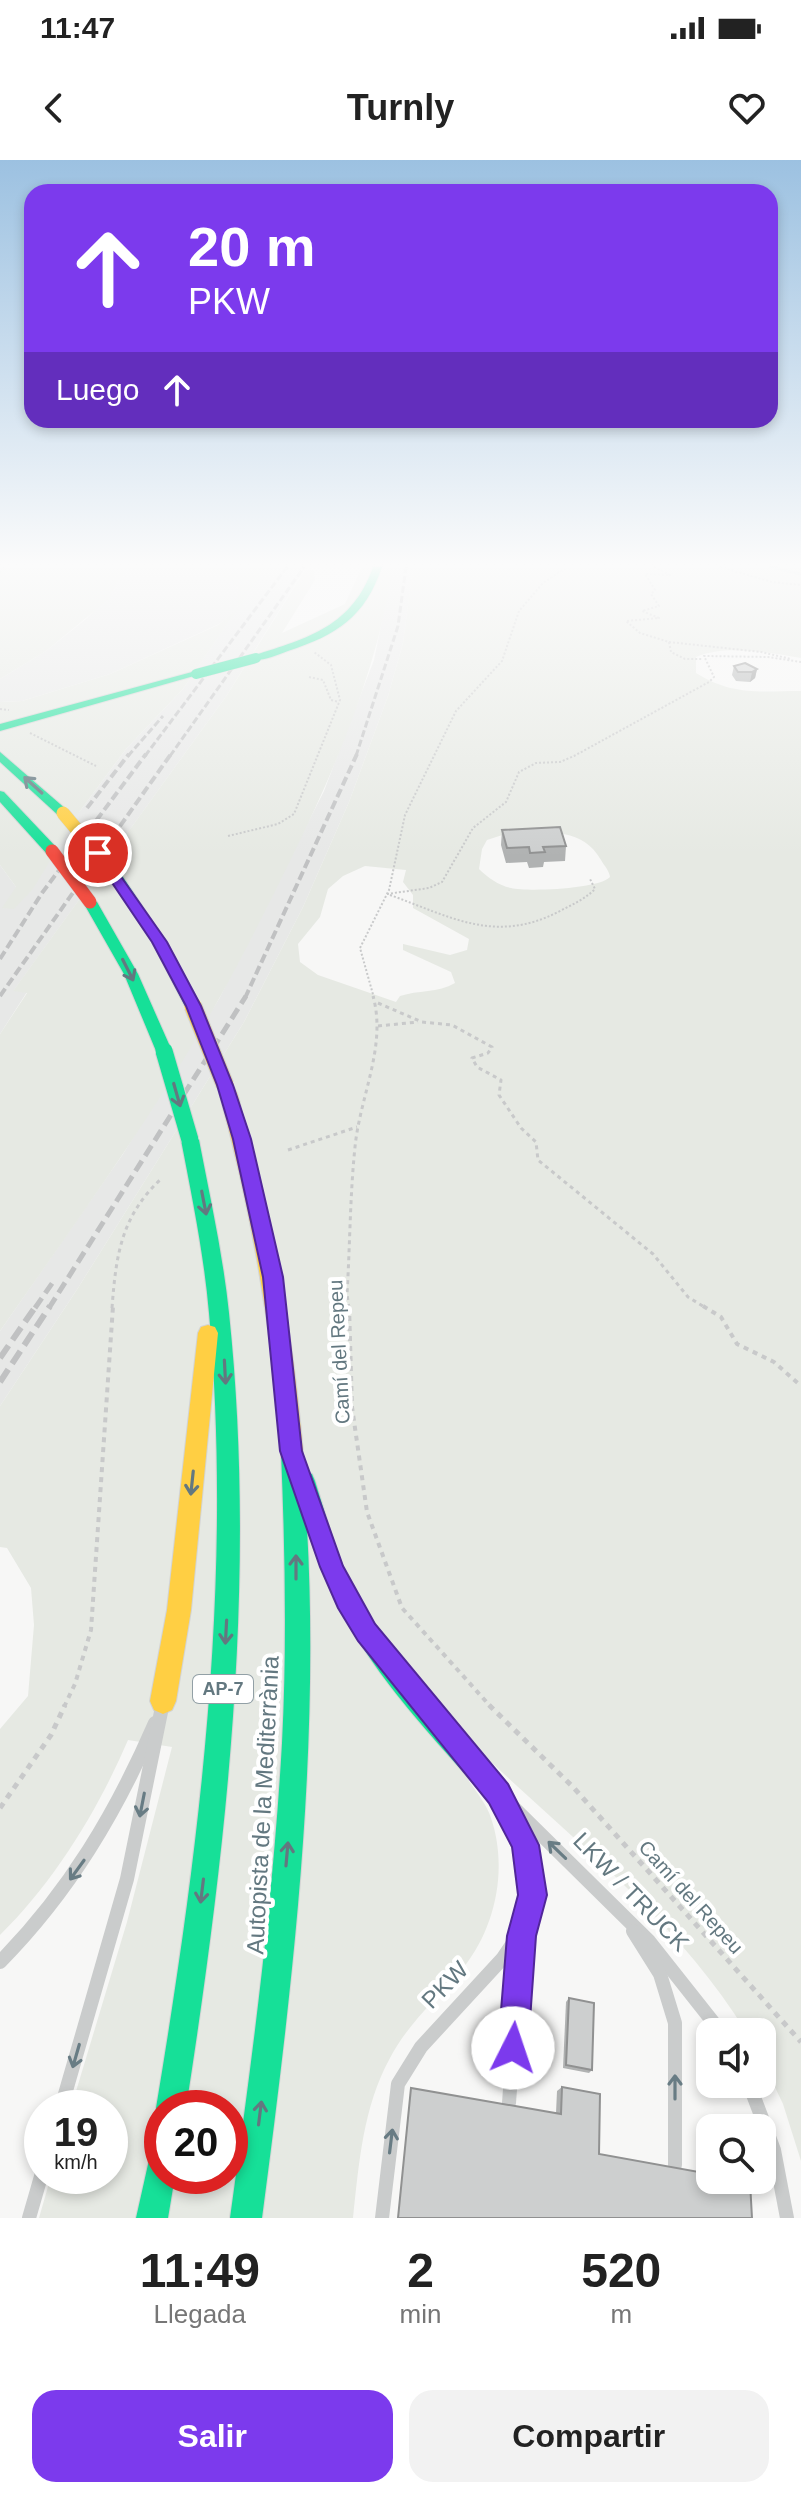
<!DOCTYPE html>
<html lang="es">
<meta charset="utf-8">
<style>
:root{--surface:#fff;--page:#f2f2f2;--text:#222;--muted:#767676;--accent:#7c3aed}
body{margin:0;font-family:Arial,sans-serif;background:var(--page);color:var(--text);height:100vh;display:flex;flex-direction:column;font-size:30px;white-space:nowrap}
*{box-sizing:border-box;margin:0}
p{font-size:26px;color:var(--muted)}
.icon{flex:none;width:44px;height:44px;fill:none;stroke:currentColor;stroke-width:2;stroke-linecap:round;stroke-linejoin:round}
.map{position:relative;height:2058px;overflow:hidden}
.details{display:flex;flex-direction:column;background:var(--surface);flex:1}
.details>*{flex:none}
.hud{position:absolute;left:24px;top:24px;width:754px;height:244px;border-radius:24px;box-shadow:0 4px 12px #0003;background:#7c3aed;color:#fff;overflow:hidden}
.buttons{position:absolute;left:696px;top:1858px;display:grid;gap:16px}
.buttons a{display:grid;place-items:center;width:80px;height:80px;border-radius:16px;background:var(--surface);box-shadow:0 4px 12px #0003;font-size:40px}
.speed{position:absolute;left:24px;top:1930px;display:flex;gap:16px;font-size:40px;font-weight:700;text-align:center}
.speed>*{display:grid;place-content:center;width:104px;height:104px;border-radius:50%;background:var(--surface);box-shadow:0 4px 12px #0003;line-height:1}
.speed small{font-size:20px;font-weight:400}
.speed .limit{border:12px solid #d22;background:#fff;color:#111}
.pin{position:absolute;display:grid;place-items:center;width:68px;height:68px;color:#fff;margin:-34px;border:4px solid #fff;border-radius:50%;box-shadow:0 2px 8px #0007}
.me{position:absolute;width:88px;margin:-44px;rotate:4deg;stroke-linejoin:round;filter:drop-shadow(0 0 6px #0008)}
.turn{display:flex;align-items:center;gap:28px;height:168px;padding:0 32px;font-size:36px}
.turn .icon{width:104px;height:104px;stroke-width:2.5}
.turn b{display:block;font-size:56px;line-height:68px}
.then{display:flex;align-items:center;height:76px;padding:0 32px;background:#0003;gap:16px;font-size:30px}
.eta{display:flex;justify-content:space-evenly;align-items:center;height:136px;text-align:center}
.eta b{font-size:48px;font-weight:800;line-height:56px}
.action{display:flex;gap:16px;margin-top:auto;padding:16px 32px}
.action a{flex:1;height:92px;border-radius:24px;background:var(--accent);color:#fff;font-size:32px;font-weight:800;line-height:92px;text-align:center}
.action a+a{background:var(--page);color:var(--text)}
.status{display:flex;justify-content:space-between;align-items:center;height:56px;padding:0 40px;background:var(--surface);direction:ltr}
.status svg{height:22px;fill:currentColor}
header{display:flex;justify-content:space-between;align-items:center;height:104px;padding:0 32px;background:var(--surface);font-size:36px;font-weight:800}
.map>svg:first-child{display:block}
</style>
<div class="status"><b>11:47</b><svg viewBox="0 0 49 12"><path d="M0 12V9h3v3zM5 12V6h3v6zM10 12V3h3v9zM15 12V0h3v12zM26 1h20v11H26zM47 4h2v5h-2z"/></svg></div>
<header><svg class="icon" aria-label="back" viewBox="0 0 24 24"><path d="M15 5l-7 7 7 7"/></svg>Turnly<svg class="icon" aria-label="heart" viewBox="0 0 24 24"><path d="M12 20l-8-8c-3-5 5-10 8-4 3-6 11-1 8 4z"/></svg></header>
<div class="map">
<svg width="801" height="2058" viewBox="0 0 801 2058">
<rect width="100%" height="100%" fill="#f7f7f6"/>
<!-- built -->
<g fill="#e7e8e7">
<polygon points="180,407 213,412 227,419 238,428 239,446 266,407 306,407 227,535 14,830 27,832 0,874 0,705 16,727 80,651 126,589 183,529 233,455 217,465 110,514 22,541 0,542 0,519 46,491 86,459 113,432 126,408"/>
<polygon points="393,407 413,407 403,483 388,536 349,642 303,747 244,862 78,1128 0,1246 0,1171 123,994 219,839 324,631 374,500"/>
</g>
<!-- green -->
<g fill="#e6e9e3" fill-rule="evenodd">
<polygon points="0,407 127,407 109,439 46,491 0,519"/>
<path d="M180,407H266L183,529L126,589L80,651L33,729L14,749L2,748L16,727L0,705V542L22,541L110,514L218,465L238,449V428C221,412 203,410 180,407Z"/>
<path d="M362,407H393C377,510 337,605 292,697C269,744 245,792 220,837C155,954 76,1062 0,1171V874L27,833L13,831L227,535L305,410L314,411L315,420L282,473L345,444Z"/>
<path d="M413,407H801V498C769,493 727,484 696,497V513C733,536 759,531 801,531V2001L783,1944L762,1900V1872H746C681,1765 580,1686 489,1600L469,1621C477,1633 487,1645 491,1658C508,1708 496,1767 463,1808C437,1839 409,1862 390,1898C363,1947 359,2003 353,2058H39L51,2016H110V1948H71L127,1762L172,1587L128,1580C98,1650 55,1721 0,1775V1569L28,1536L34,1465L31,1428L7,1388L0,1387V1246L78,1128L244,862L303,747L349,642L388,536L403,483ZM515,671C548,672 583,668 601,700C605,707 609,710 610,717C599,729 528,732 511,728C500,726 488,718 479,709L482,689L487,680ZM365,706L406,710L403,722L413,735V748L469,779L467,790L450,795L403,784V790L451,812L455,823C438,833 418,830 400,836L396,842L318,815L300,802L298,784L320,757L328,729L343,716ZM162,1948H230V2016H162Z"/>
</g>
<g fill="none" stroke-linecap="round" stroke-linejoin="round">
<!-- stream -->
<polyline stroke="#cad5d6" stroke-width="3" points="771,407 801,414"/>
<!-- fast casing -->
<g stroke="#d3d4d4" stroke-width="2">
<g id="fast">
<path d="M373,407H382C365,457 337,475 288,491C277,495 264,501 252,500V496C308,478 352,467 373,407Z"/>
<polygon points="192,512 201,514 0,571 0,564"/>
<polygon points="0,592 67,650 67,656 59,656 0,602"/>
<polygon points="0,631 4,632 57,688 57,694 47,694 0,642"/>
<polygon points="114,710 119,711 166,782 201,846 198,849 188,849 185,846 152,782 107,714"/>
<polygon points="90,738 97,742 138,814 172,891 170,895 164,896 156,891 124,814 83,742"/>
<path d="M190,974L199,980C210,1037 223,1095 229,1153C257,1419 227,1684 186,1948H162V1960L156,1948C200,1685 233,1420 209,1153C204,1095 192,1037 181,980Z"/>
<path d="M292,1282L300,1285L304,1311L312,1314L315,1321C327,1358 336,1397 354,1431C393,1504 454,1563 508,1624L512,1633L508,1642L499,1646L490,1642C411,1552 343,1486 307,1368C320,1598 292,1830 262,2058H230C252,1900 273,1742 282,1583C287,1486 285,1389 281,1292L284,1285Z"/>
<polygon points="162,1986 162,2016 175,2016 168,2058 136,2058 151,1991"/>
</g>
</g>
<!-- slow casing -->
<g stroke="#d3d4d4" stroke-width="2">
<g id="slow">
<path d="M225,919C238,923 241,949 244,962C276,1069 293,1180 303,1292L300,1299L292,1302L284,1299L281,1292C272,1167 251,1046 217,925Z"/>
<polygon points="208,1165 215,1167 218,1173 191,1450 176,1541 172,1550 163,1554 154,1550 150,1541 167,1450 198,1173 201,1167"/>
</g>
</g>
<!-- path-far3 -->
<g stroke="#c8c9ca" stroke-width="2" stroke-dasharray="2 2" stroke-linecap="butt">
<polyline points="654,407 670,415 645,414 655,430 651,434 659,446 642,451 659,458 626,461 640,473 669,482 671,492 685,499 703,499"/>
<polyline points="720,407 772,422 801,425"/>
<polyline points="0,412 5,407"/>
<polyline points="669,482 761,492 791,499"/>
<polyline points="309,517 323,520 331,540 339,542"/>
<polyline points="0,549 9,550"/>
<polyline points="30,573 96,606"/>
<polyline points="228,676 278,664 294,654 340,540 331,505 314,492"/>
<polyline points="387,734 429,728 442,722 473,668 506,642 519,612 536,603 560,602 574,596 709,522 714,517 704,496 768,497 801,502"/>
<path d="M390,735C451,757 495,784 558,752C571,745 584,740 595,729L590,719"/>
<polyline points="374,838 360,788 389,730 405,655 456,551 502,501 519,451 543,423 567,407"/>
</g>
<!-- path-far2 -->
<g stroke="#c8c9ca" stroke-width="3" stroke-dasharray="4 4" stroke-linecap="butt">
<polyline points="378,843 422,862 452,865 492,887 488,893 472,898 477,907 501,920 499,935 521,968 536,982 538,1000 653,1094 688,1137 706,1148"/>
<polyline points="378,866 418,862"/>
<polyline points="288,990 357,967"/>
<path d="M112,1148C116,1095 121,1056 162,1018"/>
<path d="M349,1148L347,1134C350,1085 350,1035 355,987C360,936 387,886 373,836"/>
</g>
<!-- path-far1 -->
<g stroke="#c8c9ca" stroke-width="4" stroke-dasharray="5 5" stroke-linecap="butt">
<polyline points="349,1146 352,1247 367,1352 402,1448 491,1547"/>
<polyline points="703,1146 721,1157 737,1184 774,1202 801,1226"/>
<polyline points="64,1547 75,1524 91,1470 113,1146"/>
</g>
<!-- path -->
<g stroke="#c8c9ca" stroke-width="5" stroke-dasharray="6 6" stroke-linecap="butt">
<polyline points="489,1545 573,1627 801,1882"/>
<polyline points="0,1648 51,1575 65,1545"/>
</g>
<!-- lane -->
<g stroke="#cacccc" stroke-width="14">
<polyline points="510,1644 649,1781 721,1872"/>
<polyline points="633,1771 660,1814 675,1863 675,2005"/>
<path d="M0,1802C69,1732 116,1653 155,1563"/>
<polyline points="749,1924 774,1990 787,2058"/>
<polyline points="509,1943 521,1779"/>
<polyline points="61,1948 127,1719 161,1552"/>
<polyline points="29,2058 42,2013"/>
<polyline points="382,2058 398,1924 421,1887 503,1798 523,1768 532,1734 527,1693 505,1643"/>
</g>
<!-- fast -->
<use href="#fast" fill="#16e098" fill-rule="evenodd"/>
<!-- slow -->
<use href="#slow" fill="#ffcf43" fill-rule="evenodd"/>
<!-- rail-far3 -->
<g stroke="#c0c1c2" stroke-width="3" stroke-dasharray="7 3" stroke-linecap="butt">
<polyline points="128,596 163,556"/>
<polyline points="145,596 287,407"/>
<polyline points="170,596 304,407"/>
<polyline points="356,596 398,466 406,407"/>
</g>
<!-- rail-far2 -->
<g stroke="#c0c1c2" stroke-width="4" stroke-dasharray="9 4" stroke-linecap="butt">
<polyline points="87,648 129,594"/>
<polyline points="0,799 42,733 146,594"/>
<polyline points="0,836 171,594"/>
<polyline points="245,838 357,594"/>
</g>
<!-- rail-far1 -->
<g stroke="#c0c1c2" stroke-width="5" stroke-dasharray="12 6" stroke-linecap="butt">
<polyline points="35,1148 53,1122"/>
<polyline points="49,1148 246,836"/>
</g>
<!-- rail -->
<g stroke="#c0c1c2" stroke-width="6" stroke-dasharray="15 7" stroke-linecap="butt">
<polyline points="0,1198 36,1146"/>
<polyline points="0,1222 50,1146"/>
</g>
<!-- fast-bridge-far1 casing -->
<g stroke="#d3d4d4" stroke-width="11" stroke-linecap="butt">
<polyline id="fast-bridge-far1" points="196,514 256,498"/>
</g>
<!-- fast-bridge casing -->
<g stroke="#d3d4d4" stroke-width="19" stroke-linecap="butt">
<polyline id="fast-bridge" points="164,891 190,980"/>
</g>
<!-- slow-bridge-far1 casing -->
<g stroke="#d3d4d4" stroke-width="14" stroke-linecap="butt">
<polyline id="slow-bridge-far1" points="63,653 114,714"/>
</g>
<!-- slow-bridge casing -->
<g stroke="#d3d4d4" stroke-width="19" stroke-linecap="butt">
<polyline id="slow-bridge" points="193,846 225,925"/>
</g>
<!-- jam-bridge casing -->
<g stroke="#d3d4d4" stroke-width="14" stroke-linecap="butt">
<polyline id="jam-bridge" points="52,691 90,742"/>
</g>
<!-- fast-bridge-far1 -->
<use href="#fast-bridge-far1" stroke="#16e098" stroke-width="10"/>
<!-- fast-bridge -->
<use href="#fast-bridge" stroke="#16e098" stroke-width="17"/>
<!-- slow-bridge-far1 -->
<use href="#slow-bridge-far1" stroke="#ffcf43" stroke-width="13"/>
<!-- slow-bridge -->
<use href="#slow-bridge" stroke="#ffcf43" stroke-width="17"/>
<!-- jam-bridge -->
<use href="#jam-bridge" stroke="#f24e42" stroke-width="13"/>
</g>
<!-- wall -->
<g fill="#b0b2b2">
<polygon points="734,506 757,509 755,518 750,522 736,521 732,515"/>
<polygon points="502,670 566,686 565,701 544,702 543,707 529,708 527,702 506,703 501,685"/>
<polygon points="569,1838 592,1910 589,1913 563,1908 566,1842"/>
<polygon points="562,1927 599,1994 398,2058 556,1953 557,1931"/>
</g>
<!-- shaded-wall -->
<polygon fill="#909191" points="757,509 755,518 750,522 752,512"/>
<!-- building -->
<g fill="#cdcfcf" stroke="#909191" stroke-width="2">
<polygon points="745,503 757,509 752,512 738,512 734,506"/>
<polygon points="560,667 566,686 543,687 545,692 530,693 529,687 507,688 502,670"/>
<polygon points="569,1838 594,1843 592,1910 566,1905"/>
<polygon points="562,1927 600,1934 599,1994 710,2014 710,2020 742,2020 750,2022 752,2058 398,2058 411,1928 561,1954"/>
</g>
<!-- one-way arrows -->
<defs><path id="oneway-shaft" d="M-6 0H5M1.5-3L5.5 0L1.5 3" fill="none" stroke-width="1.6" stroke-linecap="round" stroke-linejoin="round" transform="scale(2)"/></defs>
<g stroke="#637880">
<use href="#oneway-shaft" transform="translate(33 625) rotate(-138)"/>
<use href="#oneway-shaft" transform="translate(128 810) rotate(63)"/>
<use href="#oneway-shaft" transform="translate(177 935) rotate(74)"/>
<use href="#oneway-shaft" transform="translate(204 1043) rotate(79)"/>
<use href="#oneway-shaft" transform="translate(225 1212) rotate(87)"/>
<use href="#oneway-shaft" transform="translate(192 1323) rotate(96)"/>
<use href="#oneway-shaft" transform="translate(296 1407) rotate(-90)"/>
<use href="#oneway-shaft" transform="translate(226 1472) rotate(93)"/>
<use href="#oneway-shaft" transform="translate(287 1694) rotate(-85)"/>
<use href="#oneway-shaft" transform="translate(202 1731) rotate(97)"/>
<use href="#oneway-shaft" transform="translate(260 1953) rotate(-83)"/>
</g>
<g stroke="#687c84">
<use href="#oneway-shaft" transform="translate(142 1645) rotate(101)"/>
<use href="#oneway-shaft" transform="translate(557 1690) rotate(-136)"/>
<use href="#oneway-shaft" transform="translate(77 1710) rotate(126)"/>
<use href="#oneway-shaft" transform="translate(76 1896) rotate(106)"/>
<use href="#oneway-shaft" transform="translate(675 1927) rotate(-90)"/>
<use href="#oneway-shaft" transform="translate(391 1981) rotate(-83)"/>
</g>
<!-- sky -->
<linearGradient id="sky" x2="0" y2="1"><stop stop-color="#9cc1e1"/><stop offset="0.58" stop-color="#fbfbfb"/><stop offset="1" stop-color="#fbfbfb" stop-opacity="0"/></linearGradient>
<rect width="801" height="696" fill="url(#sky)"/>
<!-- route -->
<polygon fill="#7c3aed" stroke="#51269a" stroke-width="2" points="94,691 103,691 167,782 201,846 233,925 251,979 283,1117 302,1291 343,1406 375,1464 508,1624 539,1685 547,1735 536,1776 528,1888 524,1898 513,1903 502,1898 498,1888 507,1776 518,1735 512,1687 489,1643 358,1481 338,1448 320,1407 280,1291 263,1117 233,979 217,925 186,846 152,782 92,693"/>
<g text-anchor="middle" stroke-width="8" stroke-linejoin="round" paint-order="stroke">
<!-- shield labels -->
<rect fill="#fff" stroke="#92a0a6" stroke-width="2" x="193" y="1515" width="60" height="28" rx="6"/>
<g font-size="18" font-weight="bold" fill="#637880">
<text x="223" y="1535">AP-7</text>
</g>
<!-- street labels -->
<g font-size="20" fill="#637880" stroke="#fff">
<text transform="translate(339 1192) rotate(-93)" y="7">Camí del Repeu</text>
<text transform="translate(691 1737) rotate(48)" y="7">Camí del Repeu</text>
</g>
<!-- near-street labels -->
<g font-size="24" fill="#637880" stroke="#fff">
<text transform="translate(263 1645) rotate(-87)" y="8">Autopista de la Mediterrània</text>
<text transform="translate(631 1732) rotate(46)" y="8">LKW / TRUCK</text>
<text transform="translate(445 1825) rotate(-46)" y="8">PKW</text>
</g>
</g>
</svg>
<div class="buttons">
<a><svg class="icon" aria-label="sound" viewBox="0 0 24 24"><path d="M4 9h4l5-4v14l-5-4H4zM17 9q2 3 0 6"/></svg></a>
<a><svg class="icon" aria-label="search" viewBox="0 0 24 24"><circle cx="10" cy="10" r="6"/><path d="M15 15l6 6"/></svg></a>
</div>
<div class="speed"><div>19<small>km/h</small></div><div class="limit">20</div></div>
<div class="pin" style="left:98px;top:693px;background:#d93025"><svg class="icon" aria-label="arrive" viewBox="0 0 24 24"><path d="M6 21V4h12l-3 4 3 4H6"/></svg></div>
<svg class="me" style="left:513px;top:1888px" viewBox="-20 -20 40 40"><circle r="19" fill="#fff"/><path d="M0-13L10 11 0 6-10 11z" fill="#7c3aed"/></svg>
<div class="hud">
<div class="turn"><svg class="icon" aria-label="ahead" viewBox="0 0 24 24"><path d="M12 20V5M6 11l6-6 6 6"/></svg><div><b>20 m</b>PKW</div></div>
<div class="then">Luego<svg class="icon" aria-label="ahead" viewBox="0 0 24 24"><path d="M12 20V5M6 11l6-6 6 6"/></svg></div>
</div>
</div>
<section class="details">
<div class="eta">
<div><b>11:49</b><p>Llegada</p></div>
<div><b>2</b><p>min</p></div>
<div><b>520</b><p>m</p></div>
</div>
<div class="action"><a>Salir</a><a>Compartir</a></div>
</section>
